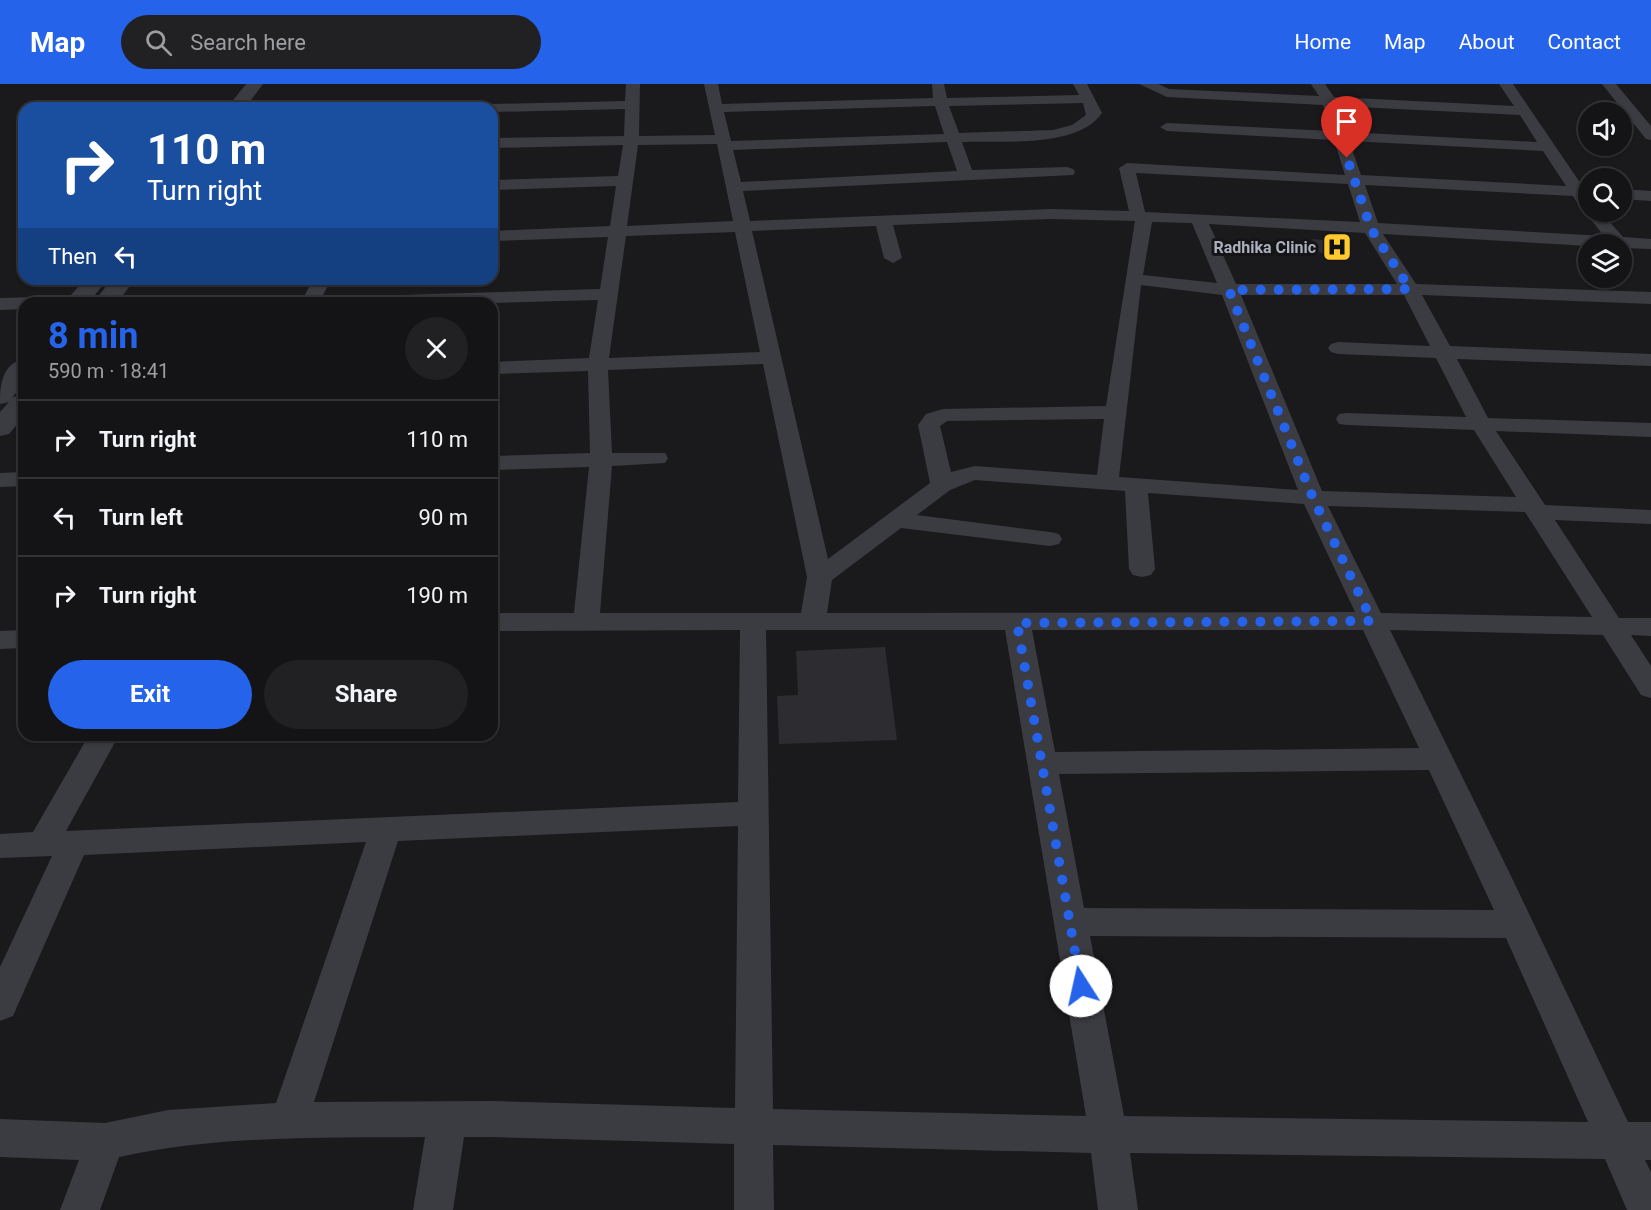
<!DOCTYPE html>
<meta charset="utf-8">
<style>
:root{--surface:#141416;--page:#212123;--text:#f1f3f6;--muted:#9d9ea1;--line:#333335;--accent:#2563eb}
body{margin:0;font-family:Roboto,sans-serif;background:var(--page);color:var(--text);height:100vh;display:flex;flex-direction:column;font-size:22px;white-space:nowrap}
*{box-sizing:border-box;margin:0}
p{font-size:20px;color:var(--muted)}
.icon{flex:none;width:33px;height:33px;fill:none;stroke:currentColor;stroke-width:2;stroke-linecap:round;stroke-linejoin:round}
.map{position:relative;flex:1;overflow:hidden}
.details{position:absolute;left:18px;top:213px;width:480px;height:444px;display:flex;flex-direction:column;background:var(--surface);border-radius:18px;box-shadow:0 2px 4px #0004,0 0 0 2px var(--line)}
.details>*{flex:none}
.guide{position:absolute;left:18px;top:18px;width:480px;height:183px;border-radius:18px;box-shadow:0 2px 4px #0004,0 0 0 2px var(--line);background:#1a4fa0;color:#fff;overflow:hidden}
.tools{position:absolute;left:1578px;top:18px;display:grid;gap:12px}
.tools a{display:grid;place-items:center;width:54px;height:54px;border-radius:50%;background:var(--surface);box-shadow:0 2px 4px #0004,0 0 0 2px var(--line);font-size:30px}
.pin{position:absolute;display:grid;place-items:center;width:51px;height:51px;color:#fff;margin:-62px -26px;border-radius:50% 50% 50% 0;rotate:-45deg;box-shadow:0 0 6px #0007}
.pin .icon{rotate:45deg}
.me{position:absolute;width:66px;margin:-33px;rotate:350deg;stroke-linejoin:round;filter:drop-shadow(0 0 4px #0008)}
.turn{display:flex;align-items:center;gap:21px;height:126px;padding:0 30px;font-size:27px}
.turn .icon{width:78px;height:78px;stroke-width:2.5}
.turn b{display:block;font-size:42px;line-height:51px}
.then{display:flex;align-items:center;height:57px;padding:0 30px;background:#0003;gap:12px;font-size:22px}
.round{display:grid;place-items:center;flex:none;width:63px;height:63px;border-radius:32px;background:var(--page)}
.summary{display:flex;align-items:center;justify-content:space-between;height:102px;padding:0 30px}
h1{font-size:36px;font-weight:700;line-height:45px;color:var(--accent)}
.action{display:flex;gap:12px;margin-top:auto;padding:12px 30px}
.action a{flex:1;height:69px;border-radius:36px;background:var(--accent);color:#fff;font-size:24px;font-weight:700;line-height:69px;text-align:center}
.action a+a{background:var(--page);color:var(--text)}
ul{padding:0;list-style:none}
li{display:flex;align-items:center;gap:18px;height:78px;padding:0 30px;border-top:2px solid var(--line)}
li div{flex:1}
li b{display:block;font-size:22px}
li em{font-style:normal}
header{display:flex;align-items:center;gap:36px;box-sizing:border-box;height:84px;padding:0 30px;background:var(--accent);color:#fff}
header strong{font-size:28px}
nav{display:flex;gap:33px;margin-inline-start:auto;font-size:21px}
.search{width:420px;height:54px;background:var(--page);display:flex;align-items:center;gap:15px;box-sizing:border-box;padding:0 21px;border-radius:33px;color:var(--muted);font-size:22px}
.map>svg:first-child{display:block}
</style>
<header>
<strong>Map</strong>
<div class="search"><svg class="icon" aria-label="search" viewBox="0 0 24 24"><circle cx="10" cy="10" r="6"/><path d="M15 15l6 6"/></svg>Search here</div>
<nav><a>Home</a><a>Map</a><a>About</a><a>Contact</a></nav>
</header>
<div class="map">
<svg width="1651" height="1126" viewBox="0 0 1651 1126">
<rect width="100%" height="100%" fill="#1a1a1d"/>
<!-- building -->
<g fill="#2d2d31">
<polygon points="1312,155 1346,158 1348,171 1315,168"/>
<polygon points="885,563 897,656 779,660 777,612 798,611 796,567"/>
</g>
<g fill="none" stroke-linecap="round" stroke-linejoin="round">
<!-- minor -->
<g fill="#3b3b42" fill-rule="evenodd">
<path d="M626,0H640L639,52L715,51L704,0H718L722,20L933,14L932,0H944L947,14L1079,11L1073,0H1087L1102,29C1077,65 1002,56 962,58L972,86L1067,83L1073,85L1075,88L1073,91L743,107L750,137L1051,125L1129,127L1119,84L1127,79L1345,91L1334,56L1167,47L1160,43L1167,39L1331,47L1323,21L1167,13L1139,0H1158L1169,5L1319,12L1311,0H1325L1334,13L1514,22L1499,0H1513L1583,103H1588V121L1578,120L1573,112L1365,101L1378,139L1604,152L1585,128L1588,124V128H1601L1623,153L1651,155V165L1622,164V160L1588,162L1383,150L1416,200L1651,208V220L1422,211L1450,262L1651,270V282L1457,275L1488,334L1651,339V353L1496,347L1545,421L1651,426V440L1555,436L1619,534H1651V552L1631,551L1651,582V614L1641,611L1603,551L1390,546L1512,794L1628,1038H1651V1076H1645L1651,1088V1126H1627L1605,1075L1130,1069L1138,1126H1098L1091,1069L773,1061L774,1126H734V1060L492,1053H464L453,1126H413L425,1053C323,1054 219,1051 119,1073L100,1126H60L79,1076L0,1073V1035L105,1039L168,1026L276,1019L366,758L84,771L13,932L0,937V883L52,772L0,774V750L33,748L89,651H119L66,747L738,718L740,546L492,547V529H574L589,383L492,386V372L590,369L588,287L492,290V278L589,274L598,216L492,219H325L334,213L600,205L608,153L492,157V147L610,142L616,102L492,106V96L618,92L623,61L492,64V54L624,52L625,25L492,28V24H485L492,20L625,17ZM1083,19L1086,31L1072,41L1053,46L959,49L949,22ZM935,22L944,50L731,57L724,28ZM1337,22L1520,31L1537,58L1346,48ZM1349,57L1543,67L1566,102L1361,91ZM947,58L957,87L741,98L733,66ZM717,60L733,137L627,142L638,61ZM1136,89L1348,100L1360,138L1145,128ZM1051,135L1135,137L1106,322L943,325L926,330L918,341L930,399L828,475L752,147L876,142L884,174L893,179L902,174L893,141ZM1152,138L1192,139L1217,199L1143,191ZM1209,140L1365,149L1397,200H1236ZM735,148L760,268L609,274L626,152ZM1141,201L1222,211L1298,406L1119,393ZM1241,211H1404L1430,262L1338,258L1331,260L1328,264L1331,268L1338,270L1436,274L1466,333L1347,329L1339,330L1336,335L1339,340L1347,341L1474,346L1516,413L1322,407ZM763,280L807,493L801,529H600L612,382L665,379L668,374L665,369H612L608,286ZM1104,335L1097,391L975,382L951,388L940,342L947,337ZM975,396L1125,407L1129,485L1133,491L1142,493L1151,491L1155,485L1148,409L1304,420L1355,528L827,529L832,496L901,444L1050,462L1059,460L1062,455L1059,450L1050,448L917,431L950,406ZM1328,422L1525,428L1592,533L1381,529ZM766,546H1005L1086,1032L773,1025ZM1032,546H1363L1419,664L1055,668ZM1429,686L1494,826L1084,824L1059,690ZM738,742L735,1024L492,1017L314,1018L398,757ZM1090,852L1506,854L1588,1038L1124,1032Z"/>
<polygon points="1602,0 1616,0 1651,42 1651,56 1646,55"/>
<polygon points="1622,105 1651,107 1651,117 1622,115"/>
<polygon points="313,195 331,195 319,219 301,219"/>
<polygon points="77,212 86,218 24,219 24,225 0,226 0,214"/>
<polygon points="24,388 24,402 0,403 0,389"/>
<polygon points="24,546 24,564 0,565 0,547"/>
</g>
<!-- tertiary -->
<g fill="#3b3b42" fill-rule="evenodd">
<polygon points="246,0 263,0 245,24 227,24"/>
<polygon points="85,195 108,195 88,219 64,219"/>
<polygon points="112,195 135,195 117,219 93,219"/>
<path d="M24,275V298L12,314L24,308V332L9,350L0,352V328L9,318L0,320C0,300 2,280 24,275Z"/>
</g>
</g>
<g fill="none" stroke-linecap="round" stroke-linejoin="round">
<!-- route -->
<polyline stroke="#2563eb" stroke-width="10" stroke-dasharray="0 18" points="1081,902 1017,539 1372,537 1313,414 1229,206 1410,205 1371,145 1347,74"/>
</g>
<!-- icons -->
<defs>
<g id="hospital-square" transform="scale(1.5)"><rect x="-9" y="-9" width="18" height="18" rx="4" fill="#ffca30" stroke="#151518"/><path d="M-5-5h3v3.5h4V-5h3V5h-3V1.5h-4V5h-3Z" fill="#111"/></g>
</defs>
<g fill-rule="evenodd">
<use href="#hospital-square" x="1337" y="163"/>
</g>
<g text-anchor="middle" stroke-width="6" stroke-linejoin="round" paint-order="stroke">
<!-- far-poi labels -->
<g font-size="16" font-weight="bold" fill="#acb0bd" stroke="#151518" text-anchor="end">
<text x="1316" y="169">Radhika Clinic</text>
</g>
</g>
</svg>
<div class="tools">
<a><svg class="icon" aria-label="sound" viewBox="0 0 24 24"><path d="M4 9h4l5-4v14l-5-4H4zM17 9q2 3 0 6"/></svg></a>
<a><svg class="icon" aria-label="search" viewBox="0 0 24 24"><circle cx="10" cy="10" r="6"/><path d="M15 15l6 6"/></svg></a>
<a><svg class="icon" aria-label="layers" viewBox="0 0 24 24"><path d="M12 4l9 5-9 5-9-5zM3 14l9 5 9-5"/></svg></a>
</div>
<div class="pin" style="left:1347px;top:74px;background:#d93025"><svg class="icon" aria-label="arrive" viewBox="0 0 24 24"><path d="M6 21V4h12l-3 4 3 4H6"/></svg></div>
<svg class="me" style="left:1081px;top:902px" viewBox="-20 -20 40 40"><circle r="19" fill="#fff"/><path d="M0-13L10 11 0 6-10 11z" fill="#2563eb"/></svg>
<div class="guide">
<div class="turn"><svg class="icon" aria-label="right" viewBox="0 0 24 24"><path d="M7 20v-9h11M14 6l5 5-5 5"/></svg><div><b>110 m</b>Turn right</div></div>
<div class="then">Then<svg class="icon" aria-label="left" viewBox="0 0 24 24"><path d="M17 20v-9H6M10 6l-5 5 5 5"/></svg></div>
</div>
<section class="details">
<div class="summary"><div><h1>8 min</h1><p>590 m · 18:41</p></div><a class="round"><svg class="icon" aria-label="close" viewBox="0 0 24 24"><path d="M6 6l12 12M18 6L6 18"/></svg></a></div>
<ul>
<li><svg class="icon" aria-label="right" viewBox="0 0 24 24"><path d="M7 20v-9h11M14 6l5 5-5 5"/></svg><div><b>Turn right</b></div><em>110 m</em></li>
<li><svg class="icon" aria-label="left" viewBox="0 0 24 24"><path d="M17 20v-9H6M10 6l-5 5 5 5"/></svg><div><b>Turn left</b></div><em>90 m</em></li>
<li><svg class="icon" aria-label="right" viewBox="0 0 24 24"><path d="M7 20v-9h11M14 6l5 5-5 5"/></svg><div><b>Turn right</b></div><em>190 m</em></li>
</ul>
<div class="action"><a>Exit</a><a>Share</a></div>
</section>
</div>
